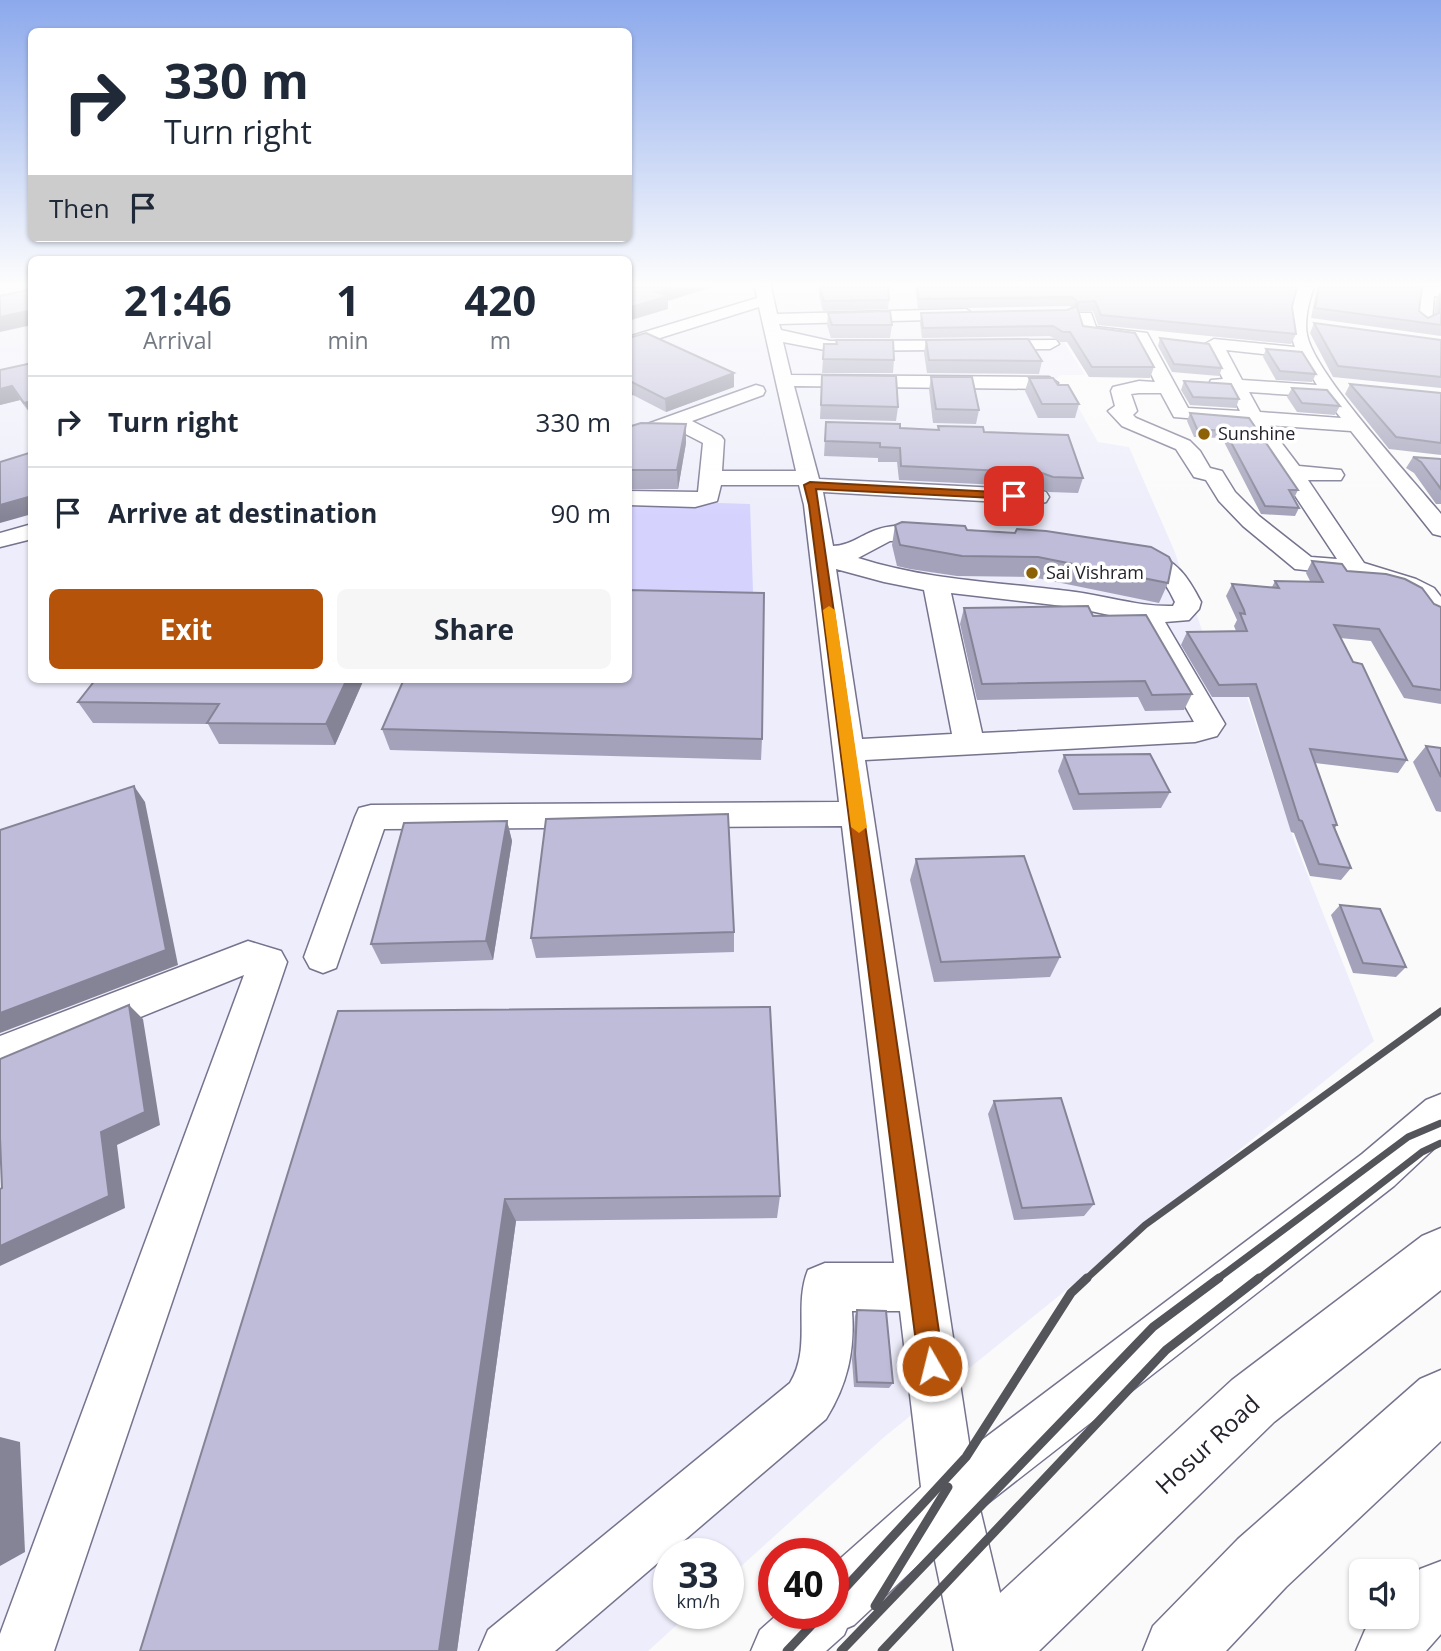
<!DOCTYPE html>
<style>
:root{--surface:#fff;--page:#f6f6f7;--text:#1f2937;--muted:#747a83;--line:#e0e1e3;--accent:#b45309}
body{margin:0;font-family:"Open Sans",sans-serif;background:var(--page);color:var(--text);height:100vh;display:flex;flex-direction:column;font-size:26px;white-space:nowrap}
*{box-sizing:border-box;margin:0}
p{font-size:23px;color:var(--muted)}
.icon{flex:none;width:38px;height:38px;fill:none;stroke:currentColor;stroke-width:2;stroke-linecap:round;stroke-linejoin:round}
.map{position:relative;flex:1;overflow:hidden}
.sheet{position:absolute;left:28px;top:256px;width:604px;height:427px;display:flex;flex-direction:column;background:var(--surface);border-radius:10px;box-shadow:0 2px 5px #0004}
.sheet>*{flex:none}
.banner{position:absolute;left:28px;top:28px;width:604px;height:214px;border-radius:10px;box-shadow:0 2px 5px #0004;background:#fff;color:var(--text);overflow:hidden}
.fabs{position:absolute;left:1349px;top:1559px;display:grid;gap:14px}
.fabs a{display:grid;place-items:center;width:70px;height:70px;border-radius:10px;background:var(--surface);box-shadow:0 2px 5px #0004;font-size:35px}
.speed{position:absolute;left:653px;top:1538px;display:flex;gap:14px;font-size:35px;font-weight:700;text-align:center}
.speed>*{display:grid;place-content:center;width:91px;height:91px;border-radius:50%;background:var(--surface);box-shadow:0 2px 5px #0004;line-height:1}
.speed small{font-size:18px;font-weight:400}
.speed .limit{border:10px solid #d22;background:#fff;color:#111}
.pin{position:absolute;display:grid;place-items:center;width:60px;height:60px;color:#fff;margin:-30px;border-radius:14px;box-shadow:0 4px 10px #0006}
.me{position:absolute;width:77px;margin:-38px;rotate:352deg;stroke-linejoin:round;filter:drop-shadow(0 0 5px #0008)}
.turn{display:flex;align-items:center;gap:24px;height:147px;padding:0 21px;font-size:32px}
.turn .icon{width:91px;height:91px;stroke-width:2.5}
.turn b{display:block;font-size:49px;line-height:60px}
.then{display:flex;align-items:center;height:66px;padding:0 21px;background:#0003;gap:14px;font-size:26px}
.eta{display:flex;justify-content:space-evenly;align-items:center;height:119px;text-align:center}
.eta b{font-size:42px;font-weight:700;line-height:49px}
.action{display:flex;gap:14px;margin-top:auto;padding:14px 21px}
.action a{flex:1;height:80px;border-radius:10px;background:var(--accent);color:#fff;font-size:28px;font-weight:700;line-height:80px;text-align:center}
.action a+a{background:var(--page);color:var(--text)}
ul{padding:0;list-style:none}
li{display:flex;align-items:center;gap:21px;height:91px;padding:0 21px;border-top:2px solid var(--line)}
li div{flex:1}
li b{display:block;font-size:26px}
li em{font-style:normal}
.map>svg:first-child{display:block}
</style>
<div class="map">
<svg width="1441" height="1651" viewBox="0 0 1441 1651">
<rect width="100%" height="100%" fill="#fafafa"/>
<!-- built -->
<polygon fill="#ededfb" points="0,287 31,287 32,679 628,679 628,287 1089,287 1162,314 1093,313 1100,338 1062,339 1085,375 1060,375 1054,381 1063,396 1073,398 1098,442 1129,447 1174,550 1203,633 1227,636 1295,843 1374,1041 883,1438 728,1578 728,1554 668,1554 668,1614 689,1614 648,1651 0,1651"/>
<!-- green -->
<polygon fill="#d5d2fe" points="628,500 750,504 753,592 628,590"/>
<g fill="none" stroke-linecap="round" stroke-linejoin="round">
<!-- minor casing -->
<g stroke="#75738d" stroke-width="3">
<g id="minor">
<path d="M755,287H771L777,314L966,309L974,314L966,319L779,324L781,330L830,341L1056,340L1059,344L1050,349L830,351L783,342L791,375L1049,377L1058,383L1049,389L794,386L819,479L1038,490L1046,492L1049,497L1046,502L1038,504L823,492L833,546C850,546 862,534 879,529C896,523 928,525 945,529L949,534L945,539L890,541L858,558C926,580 997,582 1068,591C1104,595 1137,607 1173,606L1175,602C1161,572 1152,568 1120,560L1117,555L1120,550C1130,547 1139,550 1149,552C1177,560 1188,577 1201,602L1199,609L1189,620L1165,622L1225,724L1217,736L1195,742L865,760L970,1449L1362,1154L1426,1100L1441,1094V1142L1394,1186L980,1509L1014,1651H954L933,1551L854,1625L847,1628L844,1635L826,1651H751L760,1630L778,1614H833V1565L921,1487L900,1311H852C855,1352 847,1385 826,1419L555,1651H479L488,1630L790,1383C812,1346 793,1307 808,1270L825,1263H894L842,826L384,829L336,968L323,973L310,968L304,957L355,817L359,808L371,805L839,802L804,505L799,485H721L717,501L695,507L628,505V491L698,492L703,443L674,428L628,444V431L756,385L763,387L765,391L763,395L692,421L721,436L724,440L722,471H796L759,307L628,348V337L757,298ZM836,569L884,582L924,590L952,734L862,739ZM951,593L1072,607L1137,621L1194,722L982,733Z"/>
<path d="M1298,287H1314C1309,301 1304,320 1307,335C1315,375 1411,477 1441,514V536L1433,534L1351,431L1268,425L1299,466L1341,470L1344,475L1341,480H1308L1364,563L1416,579L1434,588L1441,597V618L1428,615L1416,598L1398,589L1353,575L1295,569L1243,526L1219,501L1206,480L1194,477L1176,449L1122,426L1108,411L1115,406L1111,391L1113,387L1139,381L1155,382L1134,340L1083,335L1077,316L1079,313H1091L1096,327L1147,333L1188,408L1240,411L1229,390L1211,388L1209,384L1211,380L1223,379L1205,344L1214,339L1295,347C1287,327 1291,307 1298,287ZM1226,350L1300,358L1317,385L1242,380ZM1249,392L1324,397L1341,418L1260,412ZM1139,393H1161L1174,417L1247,423L1337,559L1311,557L1259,516L1235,492L1222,471L1210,468L1200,451L1190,441L1136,418L1133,415L1137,411L1131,394Z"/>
<polygon points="1421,287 1441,287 1441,297 1434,296 1432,321 1424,326 1416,321"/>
<polygon points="32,524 32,539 0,547 0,533"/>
<polygon points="248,941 281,951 287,962 54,1651 0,1651 0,1634 244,975 0,1074 0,1036"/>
<polygon points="1441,1561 1441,1634 1426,1651 1356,1651 1365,1630 1376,1617 1407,1617 1407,1584 1420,1569"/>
</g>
</g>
<!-- highway casing -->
<g stroke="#75738d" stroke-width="3">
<g id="highway">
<polygon points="1441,1228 1441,1290 1274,1422 1039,1651 954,1651 964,1626 1232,1380 1422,1236"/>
<polygon points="1441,1370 1441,1441 1286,1587 1226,1651 1143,1651 1153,1626 1238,1539 1420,1379"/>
</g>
</g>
<!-- minor -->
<use href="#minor" fill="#fff" fill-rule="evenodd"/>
<!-- highway -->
<use href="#highway" fill="#fff" fill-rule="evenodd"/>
<!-- rail-far1 -->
<g stroke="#54545b" stroke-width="7">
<polyline points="1085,1280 1145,1225 1441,1011"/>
<polyline points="1216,1280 1408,1137 1441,1123"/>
<polyline points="1257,1280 1422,1152 1441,1143"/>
</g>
<!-- rail -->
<g stroke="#54545b" stroke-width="9">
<polyline points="833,1601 966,1457 1071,1293 1087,1278"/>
<polyline points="875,1606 948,1487"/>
<polyline points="787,1651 822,1614"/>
<polyline points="841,1651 1153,1327 1219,1278"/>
<polyline points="882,1651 1166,1350 1259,1278"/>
</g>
</g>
<!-- wall -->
<g fill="#a3a2ba">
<polygon points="819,287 889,300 888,309 823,311 819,296"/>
<polygon points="915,287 1297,287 1292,307 1296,334 1291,344 1098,325 1093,311 1079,311 1083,326 1154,367 1150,378 1089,377 1067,342 1060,342 1050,336 922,338 920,323 921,313 1067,310 1072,308 1070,306 918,309"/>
<polygon points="1317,287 1422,287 1419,311 1428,318 1434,315 1436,299 1441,290 1441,336 1311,318"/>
<polygon points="828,313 892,325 890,338 831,338 827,325"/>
<polygon points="1314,323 1441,340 1441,388 1333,377 1310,333"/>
<polygon points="628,338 734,387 666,412 633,395"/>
<polygon points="1160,338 1222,368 1219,376 1172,372 1158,346"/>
<polygon points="836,340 894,360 893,373 822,373 824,344 836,344"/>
<polygon points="926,340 1042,361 1039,374 927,373 924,353"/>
<polygon points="1266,349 1316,374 1312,382 1276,380 1263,357"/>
<polygon points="32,363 32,416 20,400 0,405 0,370"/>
<polygon points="822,375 898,407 896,421 820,419"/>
<polygon points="931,377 979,410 976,424 933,423 929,390"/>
<polygon points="1029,378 1058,385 1079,404 1075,418 1038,418 1025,391"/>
<polygon points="1184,381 1239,399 1236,408 1190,405 1181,390"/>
<polygon points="1350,384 1441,393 1441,455 1389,449 1345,394"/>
<polygon points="1292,388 1340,406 1335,415 1297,412 1287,397"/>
<polygon points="1190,413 1249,418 1298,490 1294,498 1299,508 1295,516 1261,514 1222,438 1194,437 1187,421"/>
<polygon points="826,422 900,428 938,430 938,426 984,432 1083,478 1078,493 1049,492 1038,487 899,480 897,462 878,462 878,458 824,456"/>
<polygon points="686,424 686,443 678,489 628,489 628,427"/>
<polygon points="1413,457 1441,459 1441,504 1436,504 1414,473 1406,468"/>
<polygon points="895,525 967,530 1168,583 1159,603 1032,577 957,576 910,569 897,566 892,545"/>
<polygon points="1312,561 1347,571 1441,607 1441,704 1404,698 1371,641 1340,638 1407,760 1398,773 1315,763 1337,825 1335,828 1351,868 1341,880 1310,876 1294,833 1291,832 1249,697 1212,697 1181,645 1187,632 1236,631 1234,626 1237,620 1226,596 1232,584 1272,587 1275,581 1310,581 1306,573"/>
<polygon points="964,608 1093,616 1192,694 1184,710 1145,711 1138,697 977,700 960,624"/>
<polygon points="364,679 335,745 219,744 208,724 93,723 78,702"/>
<polygon points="382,729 762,739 761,760 390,750"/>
<polygon points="1426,746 1441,748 1441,812 1436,811 1413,762"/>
<polygon points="1064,755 1170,792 1161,808 1073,810 1058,771"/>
<polygon points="507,821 512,841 493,960 381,964 371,944"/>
<polygon points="916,859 1060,957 1050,977 934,982 910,880"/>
<polygon points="1340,905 1406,967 1396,977 1353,973 1331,915"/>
<polygon points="734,932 734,952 536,958 531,938"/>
<polygon points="338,1011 780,1196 777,1218 516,1221 457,1651 140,1651"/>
<polygon points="994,1101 1094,1204 1084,1216 1014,1220 988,1114"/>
<polygon points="857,1310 893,1383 889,1388 854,1387 852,1360 855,1316"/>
</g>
<!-- shaded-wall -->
<g fill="#858497">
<polygon points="673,287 712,287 668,301 668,309 628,321 628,308 657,292"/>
<polygon points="32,310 32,325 0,332 0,317"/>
<polygon points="734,373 734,387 666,412 665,399"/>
<polygon points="632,382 633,395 628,397 628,383"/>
<polygon points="12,386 20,400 0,405 0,389"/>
<polygon points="32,401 32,416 24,403"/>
<polygon points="686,424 686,443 678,489 677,470"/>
<polygon points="32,496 32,514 0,523 0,505"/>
<polygon points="347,679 364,679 335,745 326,724"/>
<polygon points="134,786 145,802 178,965 0,1033 0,1013"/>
<polygon points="507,821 512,841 493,960 486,941"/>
<polygon points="129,1005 143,1019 160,1125 117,1145 125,1208 0,1266 0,1246 101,1132"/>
<polygon points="505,1199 516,1221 457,1651 439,1651"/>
<polygon points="0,1437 20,1442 25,1552 0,1566"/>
</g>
<!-- building -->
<g fill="#bebcd8" stroke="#858497" stroke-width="2">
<polygon points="628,287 673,287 657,292 668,296 628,308"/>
<polygon points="820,287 888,287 889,300 824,301"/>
<polygon points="917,287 1297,287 1292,307 1296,334 1101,315 1095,301 1079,302 1077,307 1083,326 1135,333 1154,367 1092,367 1070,332 1063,332 1053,326 923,328 921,313 1067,310 1075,307 1077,301 1072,297 919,299"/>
<polygon points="1319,287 1422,287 1419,311 1428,318 1439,313 1441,294 1441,325 1315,308"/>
<polygon points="32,289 32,310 0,317 0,296"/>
<polygon points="890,311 892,325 832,325 828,313"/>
<polygon points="1314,323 1441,340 1441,377 1338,366"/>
<polygon points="646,333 734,373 665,399 632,382 628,383 628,338"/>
<polygon points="1160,338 1209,344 1222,368 1174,364"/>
<polygon points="1028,339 1042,361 929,360 926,340"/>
<polygon points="836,340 893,340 894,360 823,359 824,344 837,344"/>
<polygon points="1266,349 1302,352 1316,374 1280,371"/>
<polygon points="32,363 32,401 24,403 12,386 0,389 0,370"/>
<polygon points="822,375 896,376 898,407 821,405"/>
<polygon points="931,377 972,377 979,410 936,409"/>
<polygon points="1029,378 1053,378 1058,385 1068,385 1079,404 1042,404"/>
<polygon points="1184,381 1231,384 1239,399 1193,397"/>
<polygon points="1350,384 1441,393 1441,443 1396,437"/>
<polygon points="1292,388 1327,390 1340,406 1302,403"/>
<polygon points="1190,413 1249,418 1298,490 1289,490 1299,508 1265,506 1225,431 1197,429"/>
<polygon points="826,422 900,424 900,428 939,430 938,426 983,427 984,432 1068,435 1083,478 1053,477 1042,473 901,466 900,448 880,447 880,443 825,441"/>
<polygon points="641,423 686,424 677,470 628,470 628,427"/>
<polygon points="32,452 32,496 0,505 0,462"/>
<polygon points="1413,457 1441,459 1441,489 1421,462"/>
<polygon points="902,522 965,526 967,530 1015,533 1017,529 1046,531 1151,547 1169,557 1172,563 1168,583 1038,557 962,556 900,545 895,525"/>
<polygon points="1312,561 1342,564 1347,571 1386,574 1405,579 1422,588 1434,604 1441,607 1441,690 1413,686 1379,629 1334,625 1353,662 1362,664 1407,760 1310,749 1337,825 1333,825 1351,868 1319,864 1302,821 1299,820 1256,684 1219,685 1187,632 1247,631 1240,613 1245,614 1244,610 1232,584 1279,588 1275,581 1323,582"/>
<polygon points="628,590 764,593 762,739 382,729 404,679 628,679"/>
<polygon points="1088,606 1093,616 1146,615 1192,694 1152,695 1145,681 982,684 964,608"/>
<polygon points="96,679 347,679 326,724 207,723 219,704 78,702"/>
<polygon points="1426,746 1441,748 1441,777"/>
<polygon points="1150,754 1170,792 1079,794 1064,755"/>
<polygon points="134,786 166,950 0,1013 0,830"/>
<polygon points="728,814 734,932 531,938 546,819"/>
<polygon points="507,821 486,941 371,944 404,823"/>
<polygon points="1024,856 1060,957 941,962 916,859"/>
<polygon points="1340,905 1380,909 1406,967 1363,963"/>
<polygon points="129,1005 145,1112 101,1132 109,1196 0,1246 0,1189 2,1188 0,1138 0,1059"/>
<polygon points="770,1007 780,1196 505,1199 439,1651 140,1651 338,1011"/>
<polygon points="1061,1098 1094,1204 1022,1208 994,1101"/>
<polygon points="857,1310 886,1311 893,1383 857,1382 855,1354"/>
<polygon points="0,1497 2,1549 0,1550"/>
</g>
<!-- sky -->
<linearGradient id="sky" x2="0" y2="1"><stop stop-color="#8ca9ec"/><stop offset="0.55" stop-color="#fdfdfd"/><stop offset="1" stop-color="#fdfdfd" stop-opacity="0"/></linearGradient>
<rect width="1441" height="518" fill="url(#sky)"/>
<!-- route -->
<polygon fill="#b45309" stroke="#753606" stroke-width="2" points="810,482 1014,493 1019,496 1014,499 816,489 944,1366 940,1375 932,1378 923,1375 919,1366 809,505 804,485"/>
<!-- slow -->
<polygon fill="#f59e0b" points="829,606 835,610 867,827 859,833 851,827 823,610"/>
<!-- markers -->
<g fill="#8d6207" stroke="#fff" stroke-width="2.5">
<circle cx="1204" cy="434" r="7"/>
<circle cx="1032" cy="573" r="7"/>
</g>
<g text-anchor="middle" stroke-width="7" stroke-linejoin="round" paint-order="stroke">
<!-- far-poi labels -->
<g font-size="18" fill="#24232d" stroke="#fff" text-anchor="start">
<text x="1218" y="440">Sunshine</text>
<text x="1046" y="579">Sai Vishram</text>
</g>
<!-- near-street labels -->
<g font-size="24" fill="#24232d" stroke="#fff">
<text transform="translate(1208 1445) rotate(-43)" y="8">Hosur Road</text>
</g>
</g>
</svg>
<div class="fabs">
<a><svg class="icon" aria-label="sound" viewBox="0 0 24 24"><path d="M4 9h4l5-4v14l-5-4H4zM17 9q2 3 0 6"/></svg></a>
</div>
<div class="speed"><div>33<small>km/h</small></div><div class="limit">40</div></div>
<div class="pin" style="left:1014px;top:496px;background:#d93025"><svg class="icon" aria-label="arrive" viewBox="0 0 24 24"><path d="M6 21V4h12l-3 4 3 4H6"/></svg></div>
<svg class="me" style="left:932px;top:1366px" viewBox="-20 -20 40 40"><circle r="17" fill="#b45309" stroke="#fff" stroke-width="3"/><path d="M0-11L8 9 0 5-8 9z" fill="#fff"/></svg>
<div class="banner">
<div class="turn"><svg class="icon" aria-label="right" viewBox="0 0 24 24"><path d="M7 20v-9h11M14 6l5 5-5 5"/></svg><div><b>330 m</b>Turn right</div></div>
<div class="then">Then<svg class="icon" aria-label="arrive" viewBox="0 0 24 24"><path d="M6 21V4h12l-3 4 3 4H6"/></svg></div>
</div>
<section class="sheet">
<div class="eta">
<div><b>21:46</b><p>Arrival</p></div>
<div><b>1</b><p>min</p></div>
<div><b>420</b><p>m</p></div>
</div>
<ul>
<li><svg class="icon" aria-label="right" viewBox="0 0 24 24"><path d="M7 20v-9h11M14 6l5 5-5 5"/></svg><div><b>Turn right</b></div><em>330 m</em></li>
<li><svg class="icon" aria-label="arrive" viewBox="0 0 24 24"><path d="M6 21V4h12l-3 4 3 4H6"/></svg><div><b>Arrive at destination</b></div><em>90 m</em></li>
</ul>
<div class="action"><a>Exit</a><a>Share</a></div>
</section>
</div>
